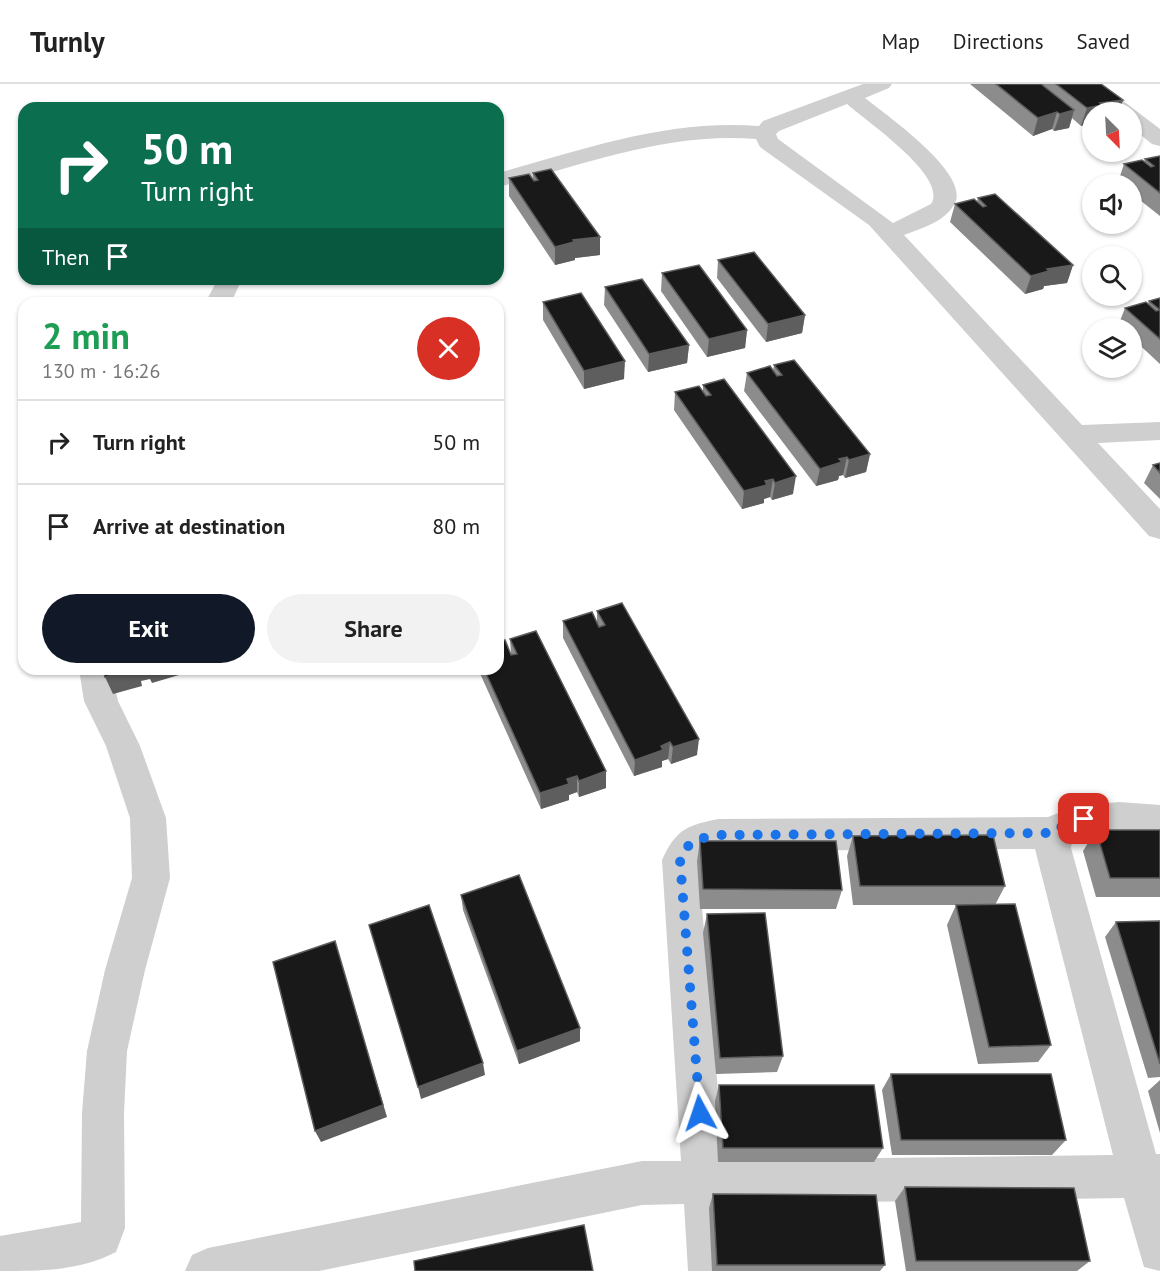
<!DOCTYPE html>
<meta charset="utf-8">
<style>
:root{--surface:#fff;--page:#f2f2f2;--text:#222;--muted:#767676;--line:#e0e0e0;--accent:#111827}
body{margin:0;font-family:"PT Sans",sans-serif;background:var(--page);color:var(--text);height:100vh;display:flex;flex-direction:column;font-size:22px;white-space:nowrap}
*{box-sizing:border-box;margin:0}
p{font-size:20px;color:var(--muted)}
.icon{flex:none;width:33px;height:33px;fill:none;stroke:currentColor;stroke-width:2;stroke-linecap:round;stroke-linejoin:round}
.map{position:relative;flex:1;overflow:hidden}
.panel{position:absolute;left:18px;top:213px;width:486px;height:378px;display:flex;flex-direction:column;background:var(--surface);border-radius:18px;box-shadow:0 2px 4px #0004}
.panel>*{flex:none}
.banner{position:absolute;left:18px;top:18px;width:486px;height:183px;border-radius:18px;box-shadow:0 2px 4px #0004;background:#0b6e4f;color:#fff;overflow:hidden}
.needle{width:39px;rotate:156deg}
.buttons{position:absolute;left:1082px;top:18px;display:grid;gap:12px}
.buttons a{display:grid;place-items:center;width:60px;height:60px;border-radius:50%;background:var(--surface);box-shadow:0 2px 4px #0004;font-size:30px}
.pin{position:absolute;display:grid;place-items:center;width:51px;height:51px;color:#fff;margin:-26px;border-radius:12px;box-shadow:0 3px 9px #0006}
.me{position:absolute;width:66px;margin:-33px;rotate:355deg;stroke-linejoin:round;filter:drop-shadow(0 0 4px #0008)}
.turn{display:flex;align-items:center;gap:21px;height:126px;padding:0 24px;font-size:27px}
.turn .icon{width:78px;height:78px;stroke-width:2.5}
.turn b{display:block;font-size:42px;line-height:51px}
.then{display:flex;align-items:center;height:57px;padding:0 24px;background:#0003;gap:12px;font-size:22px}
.round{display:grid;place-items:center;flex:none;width:63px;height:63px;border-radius:32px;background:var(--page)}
.head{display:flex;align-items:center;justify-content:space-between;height:102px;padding:0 24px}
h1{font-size:36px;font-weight:800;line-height:45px;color:#1e9e55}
.button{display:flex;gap:12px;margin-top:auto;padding:12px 24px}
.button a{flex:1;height:69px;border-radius:36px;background:var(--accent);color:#fff;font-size:24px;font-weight:800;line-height:69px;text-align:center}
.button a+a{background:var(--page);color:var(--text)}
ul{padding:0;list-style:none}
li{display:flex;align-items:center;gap:18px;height:84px;padding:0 24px;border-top:2px solid var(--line)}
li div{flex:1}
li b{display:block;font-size:22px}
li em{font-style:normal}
header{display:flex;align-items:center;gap:36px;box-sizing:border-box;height:84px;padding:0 30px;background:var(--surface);border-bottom:2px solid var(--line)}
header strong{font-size:28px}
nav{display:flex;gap:33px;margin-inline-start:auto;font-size:21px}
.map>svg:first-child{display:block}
</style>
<header>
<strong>Turnly</strong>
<nav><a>Map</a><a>Directions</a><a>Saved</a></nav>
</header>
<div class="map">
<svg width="1160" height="1187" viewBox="0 0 1160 1187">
<rect width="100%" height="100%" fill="#fff"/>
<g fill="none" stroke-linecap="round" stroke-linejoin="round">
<!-- minor -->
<g fill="#cfcfcf" fill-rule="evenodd">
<path d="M863,0H892L889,4L865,14C886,31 970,89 955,119C945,138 922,144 904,151L1082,341L1160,338V356L1098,359L1160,425V455L1149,452L869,141L760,63L756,55C665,48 585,81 498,103V89C585,65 668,35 759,42L763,37ZM847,20C866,37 949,93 931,120L893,139L778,55L776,50L779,47Z"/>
<path d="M1080,0H1101L1160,45V62L1152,60L1131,43V28C1106,28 1094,21 1080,0Z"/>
<polygon points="218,195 242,195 231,219 205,219"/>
<path d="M79,585H111L118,617L140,662L166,734L170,794L145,886L127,967L124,1029L125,1144L116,1168C80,1187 41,1187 0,1187V1152L81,1138L82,1029L87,967L105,886L132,794L130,734L106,662L84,617Z"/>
<path d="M1119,718L1160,721V751L1104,749L1079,752L1072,757L1071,764L1156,1070H1160V1187L1144,1183L1124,1114L728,1120L734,1187H688L684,1120L642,1121L319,1187H185L192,1171L208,1164L642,1077H681L662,776C676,746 686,741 719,735L1048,733L1077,722ZM1035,765L1113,1071L724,1076L698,777L706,769L719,767Z"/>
</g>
</g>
<!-- wall -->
<g fill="#8c8c8c">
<polygon points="970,0 1101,0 1123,16 1119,28 1092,28 1092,39 1081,42 1072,34 1069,44 1054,47 1052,45 1033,52"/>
<polygon points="1160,72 1160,132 1131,109 1131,100 1121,100 1118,98 1124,80 1144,78 1145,75"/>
<polygon points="533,89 600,153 600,171 575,174 575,176 555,181 509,112 509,94 533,96"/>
<polygon points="978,114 1073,181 1067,199 1044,202 1043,205 1025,210 950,138 955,120 977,118"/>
<polygon points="718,176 805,231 802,249 766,258 717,194"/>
<polygon points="662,189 747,246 745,264 707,273 661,207"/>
<polygon points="605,203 689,261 687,279 648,288 604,221"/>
<polygon points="1160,214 1160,280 1131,253 1131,244 1121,244 1118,242 1125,224 1148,220 1149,217"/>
<polygon points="543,218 624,295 584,305 543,236"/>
<polygon points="774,281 870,370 866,388 845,394 843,391 839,392 838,396 816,402 744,307 747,289 773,287"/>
<polygon points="703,301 793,410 772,416 770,413 764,415 764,419 742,425 674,326 675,308 703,307"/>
<polygon points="1160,379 1160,415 1144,399 1153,381"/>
<polygon points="597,527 697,671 671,680 668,675 662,677 662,683 634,692 563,554 563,537 597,537"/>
<polygon points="510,555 606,687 606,704 579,713 577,708 569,711 569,716 541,725 478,585 498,585 511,570"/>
<polygon points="1096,746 1160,746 1160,813 1096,813 1083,767"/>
<polygon points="853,752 1005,802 995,821 1051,961 1038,978 978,980 947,841 956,821 962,821 853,821 847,772"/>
<polygon points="700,757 842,806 836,825 700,825 697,777"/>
<polygon points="461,811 580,944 580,957 519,980 463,826"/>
<polygon points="707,830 783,972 777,988 716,990 703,849"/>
<polygon points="1160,837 1160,993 1148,994 1105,853 1116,838"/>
<polygon points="891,990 1066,1056 1052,1071 892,1071 882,1006"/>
<polygon points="1160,996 1160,1049 1148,1007"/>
<polygon points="719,1001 883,1064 874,1078 718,1078 715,1017"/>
<polygon points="905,1103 1090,1177 1077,1187 906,1187 895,1117"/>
<polygon points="713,1110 885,1181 880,1187 712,1187 709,1124"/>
</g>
<!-- shaded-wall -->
<g fill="#5e5e5e">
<polygon points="1123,16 1119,28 1092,28 1092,39 1081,42 1087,24 1100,19"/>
<polygon points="1074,26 1069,44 1054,47 1060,30"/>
<polygon points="1057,28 1052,45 1033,52 1038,34"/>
<polygon points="600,153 600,171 575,174 575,176 555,181 555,163 573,156"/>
<polygon points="1073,181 1067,199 1044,202 1043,205 1025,210 1031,192 1047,185"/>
<polygon points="805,231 802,249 766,258 768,240"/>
<polygon points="747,246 745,264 707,273 709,255"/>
<polygon points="689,261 687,279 648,288 649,270"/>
<polygon points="625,277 624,295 584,305 584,287"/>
<polygon points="870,370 866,388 845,394 849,376"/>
<polygon points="847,373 843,391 839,392 838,396 816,402 820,385 839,375"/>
<polygon points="796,392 793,410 772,416 775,399"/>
<polygon points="773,395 770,413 764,415 764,419 742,425 744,407 765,397"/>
<polygon points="133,585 177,585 179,591 152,599 150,595 141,597 142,602 113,610 105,593"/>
<polygon points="699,655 697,671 671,680 673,663"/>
<polygon points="670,658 668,675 662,677 662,683 634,692 635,676 661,662"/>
<polygon points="606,687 606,704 579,713 579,697"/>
<polygon points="577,692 577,708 569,711 569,716 541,725 540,709 567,695"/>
<polygon points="335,857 387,1033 321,1058 315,1047"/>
<polygon points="580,944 580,957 519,980 517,967"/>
<polygon points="483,979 485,991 421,1015 418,1003"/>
</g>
<!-- building -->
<g fill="#191919" stroke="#5e5e5e" stroke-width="1.5">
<polygon points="996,0 1041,0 1074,26 1060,30 1057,28 1038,34"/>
<polygon points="1056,0 1101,0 1123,16 1100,19 1103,21 1087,24"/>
<polygon points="1160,72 1160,109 1124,80 1142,76 1151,83 1154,82 1145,75"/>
<polygon points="551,85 600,153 573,156 574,158 555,163 509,94 529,90 534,97 538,96 533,89"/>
<polygon points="995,110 1073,181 1047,185 1049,187 1031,192 955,120 974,115 983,123 986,122 978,114"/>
<polygon points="754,168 805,231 768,240 718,176"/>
<polygon points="699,181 747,246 709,255 662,189"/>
<polygon points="642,195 689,261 649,270 605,203"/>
<polygon points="581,209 625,277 584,287 543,218"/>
<polygon points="1160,214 1160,255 1125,224 1146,218 1156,227 1160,226 1149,217"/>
<polygon points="794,276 870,370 849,376 847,373 839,375 842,378 820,385 747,289 770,282 777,292 782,291 774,281"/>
<polygon points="724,295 796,392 775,399 773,395 765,397 767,401 744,407 675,308 699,302 706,312 711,311 703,301"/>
<polygon points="1160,379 1160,389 1153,381"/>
<polygon points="622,519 699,655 673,663 670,658 661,662 663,666 635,676 563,537 592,528 599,543 605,541 597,527"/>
<polygon points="536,547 606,687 579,697 577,692 567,695 569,700 540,709 484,585 498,585 498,558 505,556 511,571 517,570 510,555"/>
<polygon points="103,585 133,585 105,593"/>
<polygon points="1096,746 1160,746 1160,794 1110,794"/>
<polygon points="993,751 1005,802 860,802 853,752"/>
<polygon points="700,757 836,757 842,806 703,805"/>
<polygon points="519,791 580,944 517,967 461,811"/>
<polygon points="1015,820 1051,961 989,963 956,821"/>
<polygon points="429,821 483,979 418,1003 369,841"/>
<polygon points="765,829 783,972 720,974 707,830"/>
<polygon points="1160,837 1160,980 1116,838"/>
<polygon points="335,857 383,1021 315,1047 273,878"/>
<polygon points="891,990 1051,990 1066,1056 901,1056"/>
<polygon points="719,1001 874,1001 883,1064 723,1064"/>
<polygon points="905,1103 1074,1104 1090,1177 916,1177"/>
<polygon points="713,1110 876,1111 885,1181 717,1181"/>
<polygon points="584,1141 593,1187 415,1187 414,1177"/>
</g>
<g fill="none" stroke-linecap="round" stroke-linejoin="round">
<!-- route -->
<path stroke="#1a73e8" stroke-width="10" stroke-dasharray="0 18" d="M700,1029L680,776C689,755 697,755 719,751L1054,749L1065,740L1084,735"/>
</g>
</svg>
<div class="buttons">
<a><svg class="needle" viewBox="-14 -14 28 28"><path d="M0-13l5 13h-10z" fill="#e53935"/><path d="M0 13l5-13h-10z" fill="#767676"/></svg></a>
<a><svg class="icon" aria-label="sound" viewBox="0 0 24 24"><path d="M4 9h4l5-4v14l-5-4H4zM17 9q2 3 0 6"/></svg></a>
<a><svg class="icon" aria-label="search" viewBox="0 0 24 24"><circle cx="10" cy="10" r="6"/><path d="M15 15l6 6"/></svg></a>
<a><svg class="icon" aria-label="layers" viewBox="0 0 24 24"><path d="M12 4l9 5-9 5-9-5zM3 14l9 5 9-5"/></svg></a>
</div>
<div class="pin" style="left:1084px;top:735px;background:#d93025"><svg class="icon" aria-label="arrive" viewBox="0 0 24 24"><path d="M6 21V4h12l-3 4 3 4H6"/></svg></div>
<svg class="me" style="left:700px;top:1029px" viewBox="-20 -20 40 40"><path d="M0-17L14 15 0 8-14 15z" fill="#1a73e8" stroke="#fff" stroke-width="4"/></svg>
<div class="banner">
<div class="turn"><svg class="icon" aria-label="right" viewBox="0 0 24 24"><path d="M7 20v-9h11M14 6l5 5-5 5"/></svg><div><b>50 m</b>Turn right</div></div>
<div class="then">Then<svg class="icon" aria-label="arrive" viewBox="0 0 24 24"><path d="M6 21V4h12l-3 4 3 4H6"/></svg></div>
</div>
<section class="panel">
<div class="head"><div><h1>2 min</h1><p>130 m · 16:26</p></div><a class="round" style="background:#d93025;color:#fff"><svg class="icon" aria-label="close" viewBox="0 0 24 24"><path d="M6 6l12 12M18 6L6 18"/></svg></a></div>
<ul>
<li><svg class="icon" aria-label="right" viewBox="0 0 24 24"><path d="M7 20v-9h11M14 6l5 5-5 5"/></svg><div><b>Turn right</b></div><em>50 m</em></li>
<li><svg class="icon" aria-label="arrive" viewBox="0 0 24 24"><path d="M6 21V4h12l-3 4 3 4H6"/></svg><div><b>Arrive at destination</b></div><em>80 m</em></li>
</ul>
<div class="button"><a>Exit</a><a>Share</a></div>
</section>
</div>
